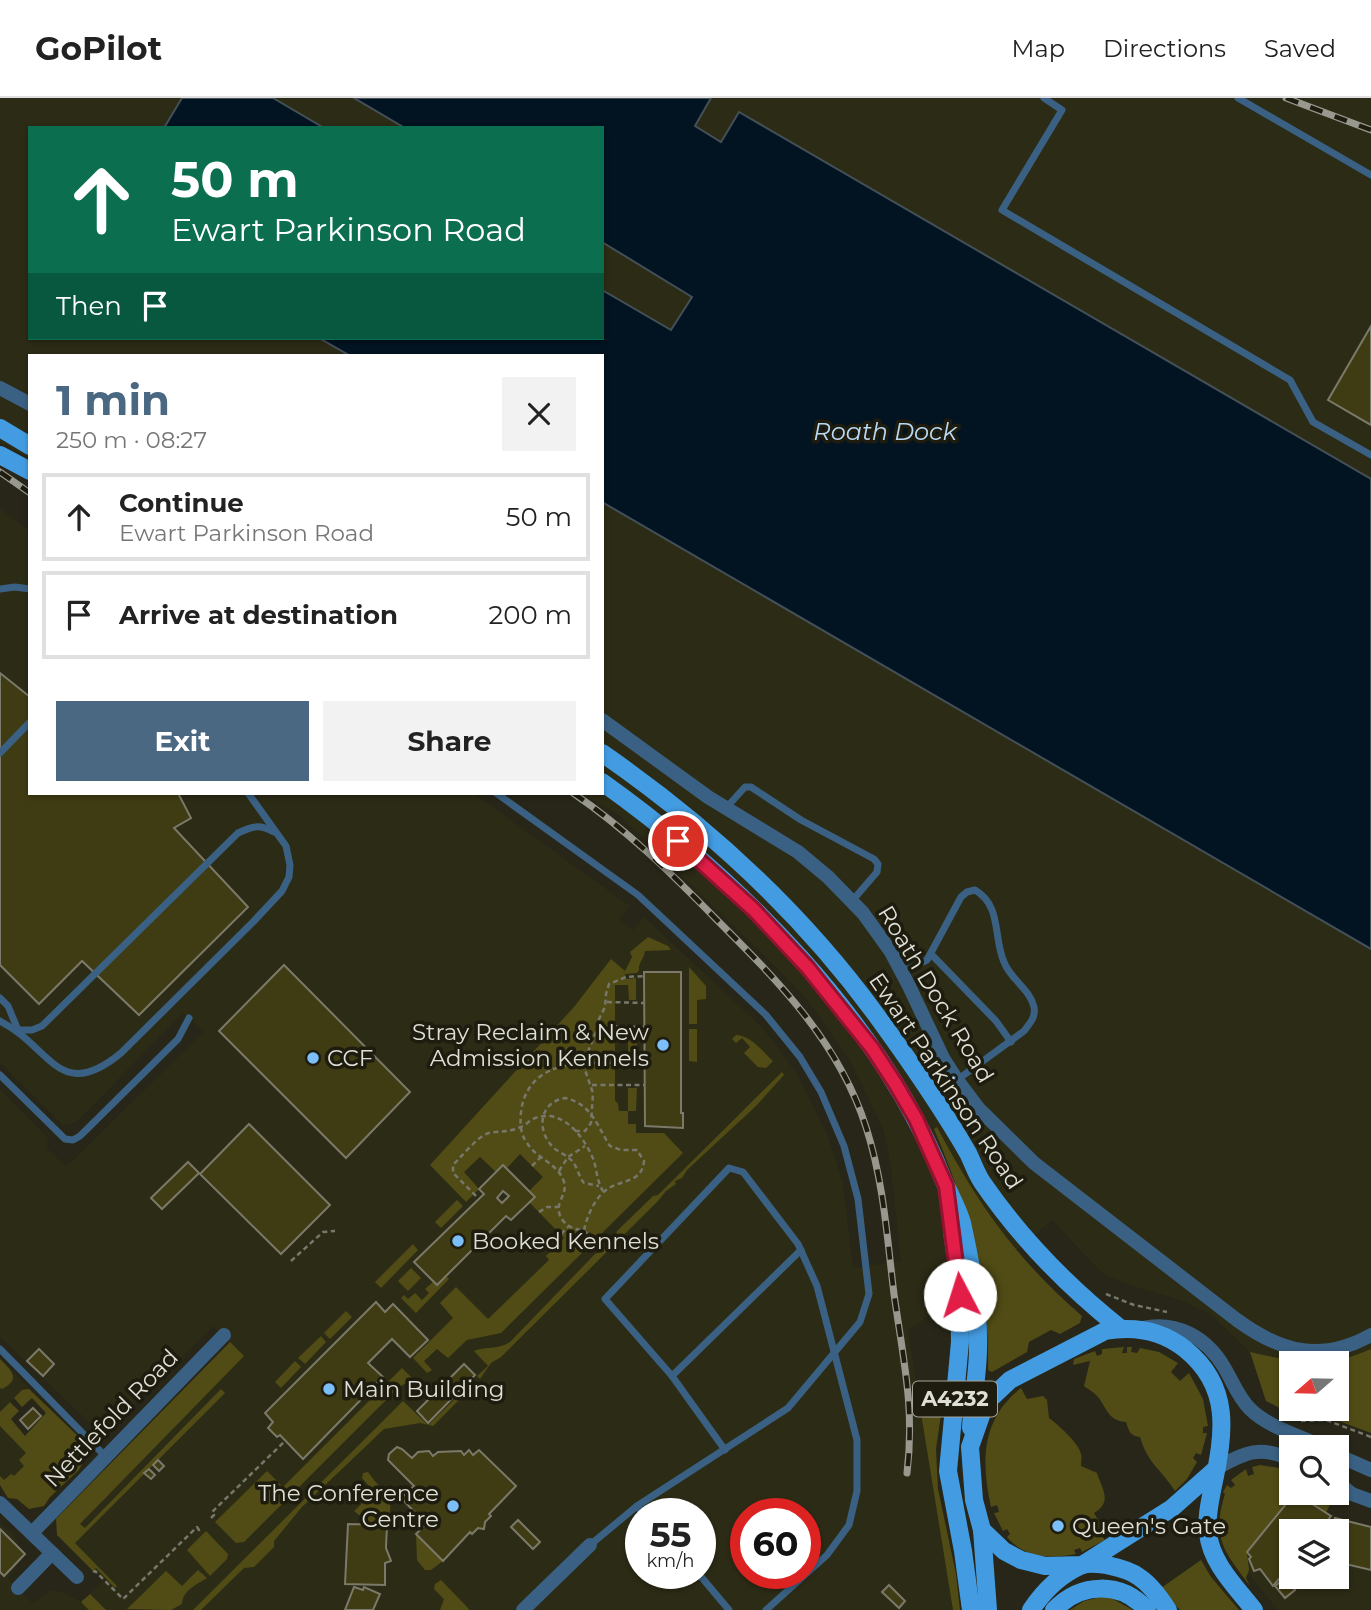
<!DOCTYPE html>
<meta charset="utf-8">
<style>
:root{--surface:#fff;--page:#f2f2f2;--text:#222;--muted:#767676;--line:#e0e0e0;--accent:#4a6882}
body{margin:0;font-family:Montserrat,sans-serif;background:var(--page);color:var(--text);height:100vh;display:flex;flex-direction:column;font-size:26px;white-space:nowrap}
*{box-sizing:border-box;margin:0}
p{font-size:23px;color:var(--muted)}
.icon{flex:none;width:38px;height:38px;fill:none;stroke:currentColor;stroke-width:2;stroke-linecap:round;stroke-linejoin:round}
.map{position:relative;flex:1;overflow:hidden}
.details{position:absolute;left:28px;top:256px;width:576px;height:441px;display:flex;flex-direction:column;background:var(--surface);border-radius:0px;box-shadow:0 2px 5px #0004}
.details>*{flex:none}
.top-card{position:absolute;left:28px;top:28px;width:576px;height:214px;border-radius:0px;box-shadow:0 2px 5px #0004;background:#0b6e4f;color:#fff;overflow:hidden}
.needle{width:46px;rotate:250deg}
.buttons{position:absolute;left:1279px;top:1253px;display:grid;gap:14px}
.buttons a{display:grid;place-items:center;width:70px;height:70px;border-radius:0px;background:var(--surface);box-shadow:0 2px 5px #0004;font-size:35px}
.speed{position:absolute;left:625px;top:1400px;display:flex;gap:14px;font-size:35px;font-weight:700;text-align:center}
.speed>*{display:grid;place-content:center;width:91px;height:91px;border-radius:50%;background:var(--surface);box-shadow:0 2px 5px #0004;line-height:1}
.speed small{font-size:18px;font-weight:400}
.speed .limit{border:10px solid #d22;background:#fff;color:#111}
.pin{position:absolute;display:grid;place-items:center;width:60px;height:60px;color:#fff;margin:-30px;border:4px solid #fff;border-radius:50%;box-shadow:0 2px 7px #0007}
.me{position:absolute;width:77px;margin:-38px;rotate:355deg;stroke-linejoin:round;filter:drop-shadow(0 0 5px #0008)}
.turn{display:flex;align-items:center;gap:24px;height:147px;padding:0 28px;font-size:32px}
.turn .icon{width:91px;height:91px;stroke-width:2.5}
.turn b{display:block;font-size:49px;line-height:60px}
.then{display:flex;align-items:center;height:66px;padding:0 28px;background:#0003;gap:14px;font-size:26px}
.round{display:grid;place-items:center;flex:none;width:74px;height:74px;border-radius:0px;background:var(--page)}
.head{display:flex;align-items:center;justify-content:space-between;height:119px;padding:0 28px}
h1{font-size:42px;font-weight:700;line-height:52px;color:var(--accent)}
.action{display:flex;gap:14px;margin-top:auto;padding:14px 28px}
.action a{flex:1;height:80px;border-radius:0px;background:var(--accent);color:#fff;font-size:28px;font-weight:700;line-height:80px;text-align:center}
.action a+a{background:var(--page);color:var(--text)}
ul{padding:0;list-style:none}
li{display:flex;align-items:center;gap:21px;height:88px;margin:0 14px 10px;padding:0 14px;border:4px solid var(--line);border-radius:0px}
li div{flex:1}
li b{display:block;font-size:26px}
li em{font-style:normal}
header{display:flex;align-items:center;gap:42px;box-sizing:border-box;height:98px;padding:0 35px;background:var(--surface);border-bottom:2px solid var(--line)}
header strong{font-size:33px}
nav{display:flex;gap:38px;margin-inline-start:auto;font-size:24px}
.map>svg:first-child{display:block}
</style>
<header>
<strong>GoPilot</strong>
<nav><a>Map</a><a>Directions</a><a>Saved</a></nav>
</header>
<div class="map">
<svg width="1371" height="1512" viewBox="0 0 1371 1512">
<rect width="100%" height="100%" fill="#272618"/>
<!-- built -->
<g fill="#2c2b16" fill-rule="evenodd">
<path d="M0,0H1371V1335L1328,1319H1298L1266,1303L1250,1254L1210,1216L1182,1203L1118,1183L1100,1173L1052,1122L1021,1149L908,1233L953,1512H0V1424L14,1437L20,1451L25,1456L8,1480L28,1501L33,1505L51,1492L62,1494L81,1504L103,1483L63,1443L243,1258L213,1228L103,1338L0,1239V991L48,1040L47,1050L66,1069L204,933L183,915L79,1022L70,1026H62L0,964V410L30,434V695H473L630,808L619,821L633,832L644,819L763,930L796,974L827,1036L843,1085L853,1170L901,1163L890,1062L883,1031L848,959L806,900L778,871L619,717L581,695H602V257H30V360L0,345ZM30,30H602V240H30ZM1292,1265H1337V1311H1292ZM640,1416H700V1475H640ZM746,1416H805V1475H746Z"/>
<polygon points="0,1261 32,1293 22,1293 0,1314"/>
<polygon points="0,1321 35,1359 5,1389 0,1384"/>
<path d="M1292,1395L1336,1419L1371,1428V1512H1278L1247,1474L1234,1426ZM1292,1433H1337V1479H1292Z"/>
</g>
<!-- green -->
<g fill="#514c15" fill-rule="evenodd">
<path d="M648,839L668,848L671,852L645,853C644,861 638,865 639,872L637,875L625,876L626,881L636,880V902H629L628,887H615V1002L618,1006L619,1013H628V990H637L636,1013H628V1026H636V1035H664L683,1055L596,1141L590,1134L585,1138L591,1146L501,1235L467,1242L448,1260L437,1251L424,1263L432,1272L427,1275L413,1260L453,1220L440,1205L456,1189L488,1221L549,1162L546,1158L564,1140L529,1104L535,1099L529,1093L543,1079L520,1056L507,1070L503,1067L496,1074L480,1059L464,1074L479,1091L466,1104L430,1067L574,909L611,861L625,873L632,859L630,854Z"/>
<polygon points="689,869 706,888 706,901 697,902 697,926 689,926"/>
<rect x="628" y="931" width="9" height="32"/>
<polygon points="689,931 697,931 697,964 689,963"/>
<path d="M736,937C752,938 764,955 773,963L766,970L758,969L744,955L750,949L742,940L736,945L732,941Z"/>
<path d="M782,974L784,977L756,1008L687,1072L682,1080L675,1083L676,1086L666,1093L658,1103L501,1259L491,1265L480,1281L477,1278L488,1268L474,1253C487,1248 498,1252 510,1244L595,1156C604,1154 615,1143 617,1133L653,1098L658,1097Z"/>
<path d="M937,1029C977,1105 1016,1161 1082,1218L1080,1225L1060,1236L1051,1232L1029,1244L1027,1254L992,1274L988,1272C990,1187 967,1108 934,1031Z"/>
<polygon points="457,1102 463,1108 441,1130 435,1124"/>
<polygon points="413,1146 418,1152 381,1190 375,1184"/>
<polygon points="411,1170 421,1180 408,1193 398,1183"/>
<polygon points="446,1178 449,1181 416,1215 401,1200 404,1197 408,1201 415,1195 422,1202 429,1195 425,1191 433,1184 437,1187"/>
<polygon points="346,1213 352,1219 330,1241 324,1235"/>
<polygon points="321,1238 326,1244 305,1266 298,1260"/>
<polygon points="230,1244 244,1258 80,1426 85,1430 221,1291 225,1295 75,1445 117,1488 115,1490 96,1470 93,1473 57,1437 56,1421"/>
<path d="M1124,1249L1122,1255H1127V1249H1132L1131,1254L1137,1255L1140,1250L1159,1254L1178,1265L1171,1274L1180,1283L1189,1275L1203,1301L1208,1328L1203,1329V1335H1207L1201,1357L1196,1355L1193,1360L1197,1364L1187,1381L1175,1393C1161,1371 1148,1366 1140,1339C1130,1338 1129,1333 1126,1324C1108,1323 1107,1310 1098,1299C1095,1295 1088,1291 1084,1288L1090,1263L1073,1267L1074,1261L1095,1253L1097,1258L1102,1256V1251Z"/>
<path d="M1371,1251V1335L1328,1319H1298L1266,1303L1250,1254C1292,1264 1330,1270 1371,1251ZM1337,1265V1311H1292V1265Z"/>
<path d="M0,1261C11,1272 22,1281 2,1291L0,1290Z"/>
<polygon points="295,1263 301,1269 281,1290 275,1284"/>
<polygon points="402,1270 413,1281 399,1289 244,1444 236,1445 215,1424 267,1373 283,1389"/>
<polygon points="468,1288 470,1291 433,1328 420,1325 384,1331 302,1409 274,1443 274,1449 254,1469 244,1470 201,1512 193,1512 403,1303 428,1327"/>
<path d="M1021,1290L1027,1301L1043,1298L1047,1302L1049,1320C1057,1326 1079,1345 1081,1356C1082,1360 1081,1364 1081,1368L1097,1375C1102,1391 1113,1404 1094,1415L1106,1435L1102,1438L1105,1442L1082,1454L1080,1450L1074,1452L1076,1456C1051,1461 1024,1460 1007,1439L1010,1436L1007,1431L1003,1433L994,1415L999,1414L997,1407L991,1409C981,1364 981,1321 1021,1290Z"/>
<polygon points="29,1291 80,1340 84,1354 85,1361 79,1372 50,1399 44,1408 29,1411 17,1401 8,1400 0,1387 0,1378 4,1382 11,1376 14,1378 24,1368 19,1362 26,1355 0,1328 0,1314 10,1304 19,1313 11,1321 25,1338 46,1315 32,1300 22,1309 14,1300 22,1292"/>
<polygon points="919,1303 943,1303 936,1351 938,1391 956,1476 960,1512 953,1512"/>
<path d="M1260,1367L1279,1370L1291,1375L1292,1395L1335,1396L1326,1415L1295,1395L1247,1454L1249,1472L1246,1480L1250,1488C1225,1454 1211,1441 1225,1396L1223,1394L1227,1387L1231,1390L1235,1387L1231,1382L1246,1371L1248,1378L1254,1376L1252,1369Z"/>
<path d="M368,1374C380,1392 403,1405 382,1427L369,1425L354,1413L374,1394L362,1380L363,1375Z"/>
<polygon points="206,1433 228,1456 227,1461 210,1478 187,1452"/>
<polygon points="416,1436 443,1463 431,1472 425,1472 417,1462"/>
<polygon points="1201,1462 1211,1479 1239,1512 1180,1512 1161,1490"/>
<path d="M198,1472L207,1480C196,1487 183,1492 182,1506L171,1512L127,1511L166,1473L182,1488Z"/>
<polygon points="441,1482 468,1510 469,1512 440,1512 444,1501 434,1491 435,1486"/>
<polygon points="90,1496 105,1511 107,1512 89,1512 81,1504"/>
<polygon points="1101,1499 1111,1500 1133,1512 1070,1512 1084,1503"/>
</g>
<!-- water -->
<g fill="#021321" stroke="#445057" stroke-width="2">
<polygon points="182,0 273,0 324,30 164,30"/>
<polygon points="354,0 711,0 695,28 721,44 739,14 1371,381 1371,851 602,404 602,257 349,257 319,240 602,240 602,192 671,232 692,199 602,144 602,30 405,30"/>
</g>
<!-- building -->
<g fill="#3f3b13" stroke="#7b7969" stroke-width="2" fill-rule="evenodd">
<polygon points="1371,228 1371,327 1328,302"/>
<polygon points="0,575 30,599 30,695 178,695 191,720 174,730 248,809 139,917 82,863 39,906 0,867"/>
<polygon points="284,867 410,994 346,1060 219,933"/>
<polygon points="644,874 681,874 681,1015 683,1015 683,1030 645,1028"/>
<polygon points="249,1026 330,1107 281,1156 200,1076"/>
<polygon points="188,1064 199,1075 162,1111 151,1100"/>
<path d="M503,1067L535,1099L511,1122L506,1118L437,1187L414,1164L484,1096L479,1091ZM503,1093L509,1098L502,1105L497,1100Z"/>
<polygon points="376,1204 385,1214 393,1206 428,1242 410,1259 392,1241 368,1265 383,1279 303,1361 280,1337 277,1339 268,1330 273,1324 265,1315"/>
<polygon points="39,1251 54,1266 43,1278 27,1263"/>
<polygon points="464,1266 475,1277 428,1325 417,1313"/>
<polygon points="33,1310 41,1318 28,1331 20,1322"/>
<polygon points="397,1349 402,1351 412,1360 418,1354 429,1353 433,1358 438,1354 461,1353 464,1357 469,1352 473,1357 479,1352 516,1388 489,1416 491,1418 485,1424 484,1431 478,1430 472,1436 470,1434 443,1463 416,1436 426,1426 401,1400 414,1388 388,1362 389,1356"/>
<polygon points="158,1362 164,1368 159,1373 153,1367"/>
<polygon points="149,1371 155,1377 151,1381 144,1375"/>
<polygon points="1295,1395 1331,1418 1328,1422 1334,1424 1335,1420 1371,1429 1371,1472 1337,1464 1337,1433 1292,1433 1292,1466 1273,1488 1260,1471 1254,1473 1249,1461 1251,1459 1247,1454"/>
<polygon points="518,1422 540,1444 533,1451 511,1429"/>
<polygon points="348,1426 387,1427 386,1450 391,1463 385,1465 385,1487 345,1486"/>
<polygon points="0,1431 25,1456 4,1478 0,1474"/>
<polygon points="1285,1480 1295,1492 1285,1500 1275,1488"/>
<polygon points="889,1487 905,1503 899,1510 882,1494"/>
<polygon points="354,1489 363,1492 364,1489 380,1496 373,1512 345,1512"/>
</g>
<g fill="none" stroke-linecap="round" stroke-linejoin="round">
<!-- path -->
<g stroke="#77776b" stroke-width="2.5" stroke-dasharray="5 3.5" stroke-linecap="butt">
<polyline points="607,904 644,905"/>
<polyline points="599,928 645,929"/>
<polyline points="583,965 644,965"/>
<path d="M583,966C552,966 525,980 521,1014C520,1024 520,1036 527,1045C537,1061 558,1065 564,1084C566,1093 563,1096 560,1104C554,1120 570,1133 584,1132C587,1119 594,1101 606,1092C620,1081 642,1086 644,1063L637,1052H621L610,1048C597,1028 592,1006 565,1000C540,1004 536,1031 552,1048C557,1054 565,1056 570,1061C577,1066 578,1078 584,1085L599,1088"/>
<polyline points="592,987 645,987"/>
<polyline points="575,1033 585,1033 591,1025 593,995 583,966 596,934 599,921 605,909 606,896 609,886 626,879 645,878"/>
<polyline points="532,1068 541,1059"/>
<polyline points="559,1073 568,1059 585,1048"/>
<path d="M476,1098L453,1075V1067C461,1059 479,1037 489,1035C500,1033 510,1034 521,1029C527,1026 532,1020 539,1019C565,1012 586,1042 594,1063C597,1073 597,1084 603,1093"/>
<polyline points="539,1114 547,1109 558,1109"/>
<polyline points="584,1132 597,1147"/>
<polyline points="561,1136 568,1129"/>
<polyline points="291,1163 323,1134 335,1133"/>
<polyline points="1106,1196 1134,1207 1167,1214"/>
<polyline points="1301,1323 1326,1322 1371,1339"/>
<polyline points="211,1420 214,1417 212,1414 285,1343"/>
<polyline points="93,1474 95,1473 123,1501 197,1429 199,1432 202,1429"/>
</g>
<!-- lane -->
<g stroke="#3a6183" stroke-width="7">
<polyline points="1044,0 1062,12 1002,112 1290,282 1313,324 1371,357"/>
<polyline points="1238,0 1371,77"/>
<polyline points="0,491 15,489 30,491"/>
<polyline points="0,655 30,624"/>
<polyline points="496,695 638,797 766,917 800,959 821,994 844,1048 858,1101 869,1196 860,1224 788,1310 637,1408"/>
<polyline points="726,710 745,689 751,689 801,722 874,761 878,766 877,774 852,803"/>
<polyline points="931,856 996,923 1011,944"/>
<path d="M902,874L927,862L961,799L967,794L975,792C1002,808 993,839 1004,864C1010,881 1030,891 1034,909C1036,919 1030,925 1024,933L957,982"/>
<polyline points="0,900 8,908 18,932"/>
<path d="M0,923C51,949 59,1006 121,955L253,824L282,793L289,779L290,767L286,748L248,695"/>
<path d="M18,932H32L42,928L238,735C252,728 260,726 274,734"/>
<polyline points="0,977 65,1041 73,1042 80,1038 178,941 189,920"/>
<polyline points="0,1251 106,1359"/>
<polyline points="672,1278 801,1152"/>
<polyline points="725,1352 672,1278 605,1201 729,1070 743,1074 798,1146 817,1188 857,1342 857,1393 849,1427 827,1457 766,1512"/>
<polyline points="590,1447 637,1408 644,1416"/>
<polyline points="698,1475 729,1512"/>
</g>
<!-- street -->
<g stroke="#3a6183" stroke-width="14">
<polyline points="0,290 30,306"/>
<path d="M602,622L708,699L798,754L828,779L863,815L891,854L909,888L943,960L957,982L979,1011L1034,1065L1237,1222C1281,1254 1321,1265 1371,1237"/>
<path d="M1142,1230C1177,1223 1206,1239 1224,1269C1233,1284 1238,1299 1250,1311C1268,1329 1300,1338 1323,1349"/>
<polyline points="1337,1357 1371,1372"/>
<path d="M1217,1370C1246,1354 1260,1347 1292,1362"/>
<polyline points="1337,1384 1352,1396 1371,1403"/>
<polyline points="0,1405 77,1479"/>
<polyline points="32,1435 224,1237"/>
<polyline points="18,1490 52,1455"/>
<polyline points="523,1512 590,1447"/>
</g>
<!-- primary -->
<g stroke="#439ce2" stroke-width="18">
<polyline points="0,330 30,348"/>
<polyline points="0,357 30,373"/>
<path d="M602,655C706,727 802,815 877,918C909,962 941,1008 968,1055C973,1065 976,1075 982,1084C1021,1141 1066,1187 1120,1230"/>
<path d="M602,684C738,781 881,923 943,1081C949,1095 958,1110 962,1125C971,1166 979,1208 978,1250C978,1277 972,1303 971,1330"/>
<polyline points="952,1133 959,1183 960,1244 948,1373 963,1453 971,1512"/>
<path d="M1217,1370L1172,1410L1082,1467L1045,1468L1021,1462L1004,1453L982,1432L974,1402L970,1349L983,1312L991,1300L1010,1282L1105,1233C1133,1228 1161,1232 1185,1251C1232,1289 1224,1335 1213,1388C1210,1403 1206,1419 1208,1435C1211,1465 1236,1489 1254,1512"/>
<polyline points="982,1432 988,1512"/>
<path d="M1031,1512C1043,1494 1060,1477 1080,1468C1094,1462 1127,1470 1139,1479C1151,1487 1160,1500 1168,1512"/>
<path d="M1054,1512C1081,1484 1121,1483 1147,1512"/>
</g>
<!-- rail casing -->
<g stroke="#99988e" stroke-width="7">
<g id="rail">
<polyline points="1286,0 1371,32"/>
<polyline points="0,374 30,395"/>
<path d="M573,695C626,731 671,775 716,821C778,883 839,944 866,1029C884,1085 887,1140 894,1196C903,1260 915,1310 907,1375"/>
</g>
</g>
<!-- rail -->
<use href="#rail" stroke="#1d1c0f" stroke-width="4.5" stroke-dasharray="13" stroke-linecap="butt"/>
</g>
<g fill="none" stroke-linecap="round" stroke-linejoin="round">
<!-- route casing -->
<g stroke="#92132f" stroke-width="18">
<polyline id="route" points="678,743 753,811 808,870 872,950 895,985 916,1021 946,1088 960,1197"/>
</g>
<!-- route -->
<use href="#route" stroke="#e11d48" stroke-width="12"/>
</g>
<!-- markers -->
<g fill="#7bbef8" stroke="#1d1c0f" stroke-width="2.5">
<circle cx="663" cy="947" r="7"/>
<circle cx="313" cy="960" r="7"/>
<circle cx="458" cy="1143" r="7"/>
<circle cx="329" cy="1291" r="7"/>
<circle cx="453" cy="1408" r="7"/>
<circle cx="1058" cy="1428" r="7"/>
</g>
<g text-anchor="middle" stroke-width="7" stroke-linejoin="round" paint-order="stroke">
<!-- shield labels -->
<rect fill="#1d1c0f" stroke="#a5a49a" stroke-width="2" x="913" y="1283.5" width="84" height="35" rx="5"/>
<g font-size="21" font-weight="bold" fill="#dfdfd6">
<text x="955" y="1308">A4232</text>
</g>
<!-- street labels -->
<g font-size="23" fill="#dfdfd6" stroke="#1d1c0f">
<text transform="translate(936 896) rotate(59)" y="8">Roath Dock Road</text>
<text transform="translate(946 983) rotate(56)" y="8">Ewart Parkinson Road</text>
<text transform="translate(111 1320) rotate(-46)" y="8">Nettlefold Road</text>
</g>
<!-- poi labels -->
<g font-size="23" fill="#dfdfd6" stroke="#1d1c0f" text-anchor="start">
<text x="649" y="942" text-anchor="end">Stray Reclaim &amp; New<tspan x="649" dy="26">Admission Kennels</tspan></text>
<text x="327" y="968">CCF</text>
<text x="472" y="1151">Booked Kennels</text>
<text x="343" y="1299">Main Building</text>
<text x="439" y="1403" text-anchor="end">The Conference<tspan x="439" dy="26">Centre</tspan></text>
<text x="1072" y="1436">Queen's Gate</text>
</g>
<!-- water labels -->
<g font-size="24" font-style="italic" fill="#b8d8f3" stroke="#1d1c0f">
<text x="885" y="342">Roath Dock</text>
</g>
</g>
</svg>
<div class="buttons">
<a><svg class="needle" viewBox="-14 -14 28 28"><path d="M0-13l5 13h-10z" fill="#e53935"/><path d="M0 13l5-13h-10z" fill="#767676"/></svg></a>
<a><svg class="icon" aria-label="search" viewBox="0 0 24 24"><circle cx="10" cy="10" r="6"/><path d="M15 15l6 6"/></svg></a>
<a><svg class="icon" aria-label="layers" viewBox="0 0 24 24"><path d="M12 4l9 5-9 5-9-5zM3 14l9 5 9-5"/></svg></a>
</div>
<div class="speed"><div>55<small>km/h</small></div><div class="limit">60</div></div>
<div class="pin" style="left:678px;top:743px;background:#d93025"><svg class="icon" aria-label="arrive" viewBox="0 0 24 24"><path d="M6 21V4h12l-3 4 3 4H6"/></svg></div>
<svg class="me" style="left:960px;top:1197px" viewBox="-20 -20 40 40"><circle r="19" fill="#fff"/><path d="M0-13L10 11 0 6-10 11z" fill="#e11d48"/></svg>
<div class="top-card">
<div class="turn"><svg class="icon" aria-label="ahead" viewBox="0 0 24 24"><path d="M12 20V5M6 11l6-6 6 6"/></svg><div><b>50 m</b>Ewart Parkinson Road</div></div>
<div class="then">Then<svg class="icon" aria-label="arrive" viewBox="0 0 24 24"><path d="M6 21V4h12l-3 4 3 4H6"/></svg></div>
</div>
<section class="details">
<div class="head"><div><h1>1 min</h1><p>250 m · 08:27</p></div><a class="round"><svg class="icon" aria-label="close" viewBox="0 0 24 24"><path d="M6 6l12 12M18 6L6 18"/></svg></a></div>
<ul>
<li><svg class="icon" aria-label="ahead" viewBox="0 0 24 24"><path d="M12 20V5M6 11l6-6 6 6"/></svg><div><b>Continue</b><p>Ewart Parkinson Road</p></div><em>50 m</em></li>
<li><svg class="icon" aria-label="arrive" viewBox="0 0 24 24"><path d="M6 21V4h12l-3 4 3 4H6"/></svg><div><b>Arrive at destination</b></div><em>200 m</em></li>
</ul>
<div class="action"><a>Exit</a><a>Share</a></div>
</section>
</div>
